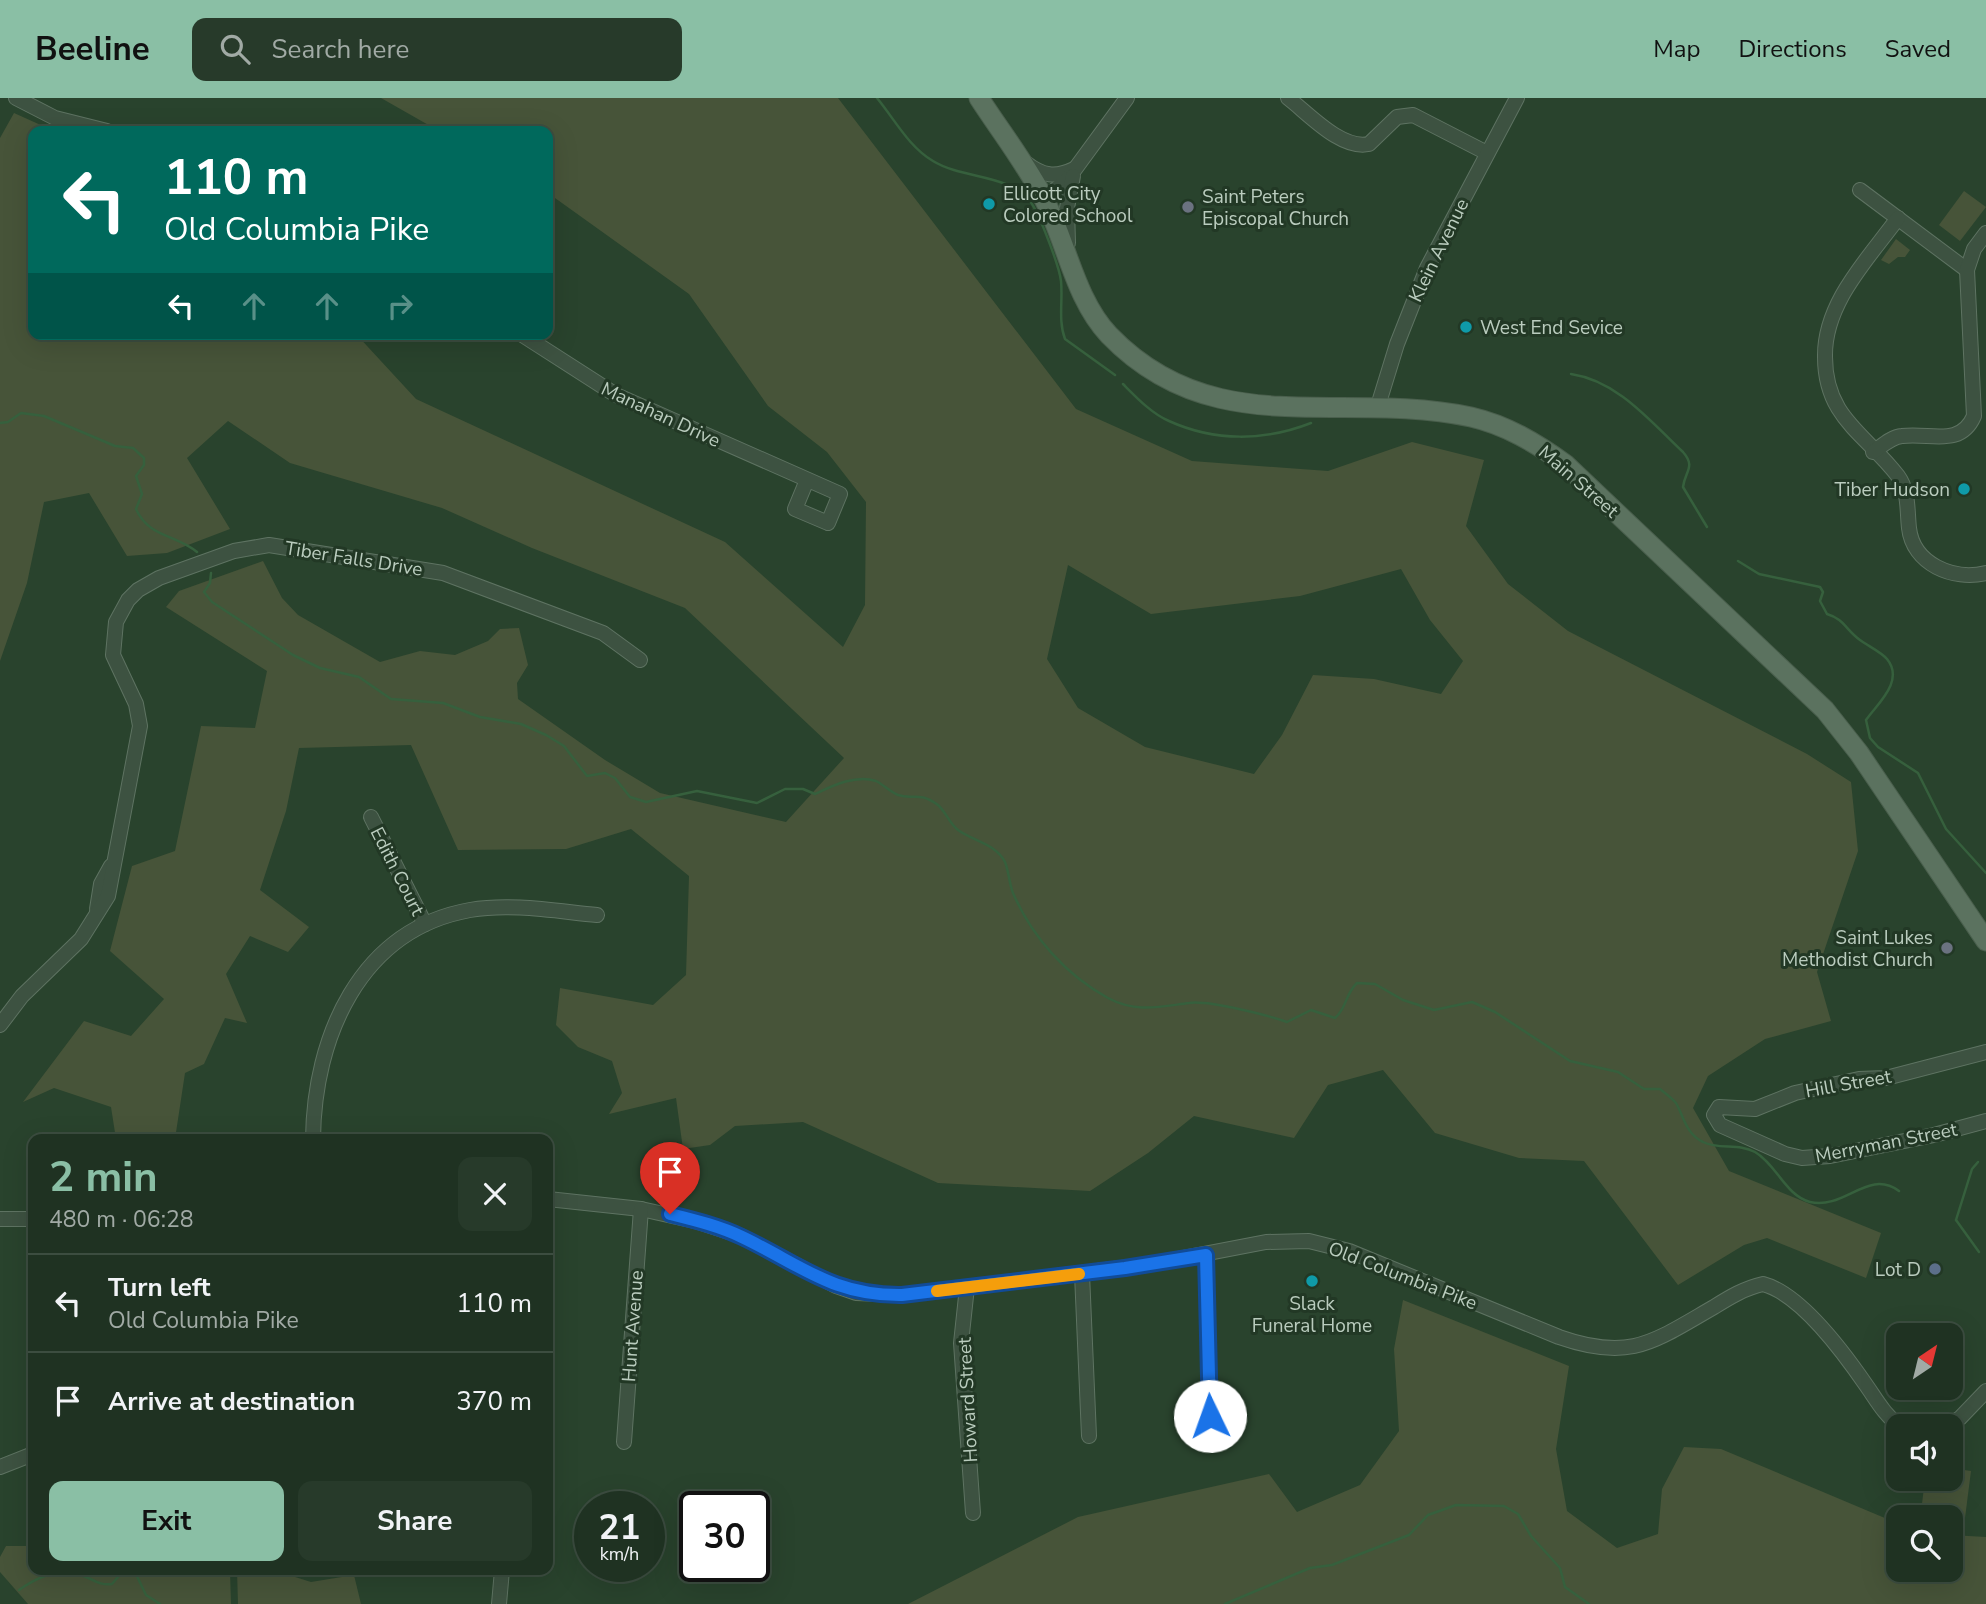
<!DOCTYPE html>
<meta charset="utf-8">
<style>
:root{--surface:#1f3222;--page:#273a2a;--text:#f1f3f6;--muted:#a1aaa5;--line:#3c4d40;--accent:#8abfa5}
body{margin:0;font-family:"Nunito Sans",sans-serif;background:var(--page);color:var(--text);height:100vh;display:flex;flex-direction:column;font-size:26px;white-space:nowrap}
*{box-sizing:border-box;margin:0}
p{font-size:23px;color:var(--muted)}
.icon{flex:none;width:38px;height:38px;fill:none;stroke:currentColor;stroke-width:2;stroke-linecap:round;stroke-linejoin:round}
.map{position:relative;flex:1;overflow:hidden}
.sheet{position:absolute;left:28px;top:1036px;width:525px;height:441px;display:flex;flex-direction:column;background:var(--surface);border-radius:14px;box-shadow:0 7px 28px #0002,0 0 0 2px var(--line)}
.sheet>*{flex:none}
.guide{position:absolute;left:28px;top:28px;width:525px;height:214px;border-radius:14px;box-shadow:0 7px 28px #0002,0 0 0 2px var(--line);background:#00695c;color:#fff;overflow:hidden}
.needle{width:46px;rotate:35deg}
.fabs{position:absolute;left:1886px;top:1225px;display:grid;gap:14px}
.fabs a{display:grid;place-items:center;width:77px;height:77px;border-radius:14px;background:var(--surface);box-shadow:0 7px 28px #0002,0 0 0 2px var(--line);font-size:35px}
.speed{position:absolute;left:574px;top:1393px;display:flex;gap:14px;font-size:35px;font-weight:700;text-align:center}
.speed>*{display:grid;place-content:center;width:91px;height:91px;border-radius:50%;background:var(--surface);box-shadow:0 7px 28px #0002,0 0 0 2px var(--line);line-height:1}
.speed small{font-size:18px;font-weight:400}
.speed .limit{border:4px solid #111;border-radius:10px;background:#fff;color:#111}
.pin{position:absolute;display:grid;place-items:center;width:60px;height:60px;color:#fff;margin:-72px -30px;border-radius:50% 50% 50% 0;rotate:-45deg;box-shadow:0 0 7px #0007}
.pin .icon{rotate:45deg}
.me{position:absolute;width:77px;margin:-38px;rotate:357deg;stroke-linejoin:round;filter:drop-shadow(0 0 5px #0008)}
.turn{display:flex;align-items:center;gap:24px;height:147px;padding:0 21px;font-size:32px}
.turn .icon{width:91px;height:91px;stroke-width:2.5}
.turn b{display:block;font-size:49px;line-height:60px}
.lanes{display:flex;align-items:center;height:66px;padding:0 21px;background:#0003;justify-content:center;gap:35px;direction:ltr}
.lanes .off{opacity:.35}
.round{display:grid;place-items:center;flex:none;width:74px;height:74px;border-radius:14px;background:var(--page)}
.summary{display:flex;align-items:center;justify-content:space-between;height:119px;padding:0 21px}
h1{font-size:42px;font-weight:700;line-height:52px;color:var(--accent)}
.button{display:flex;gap:14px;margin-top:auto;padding:14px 21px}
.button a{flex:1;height:80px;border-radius:14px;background:var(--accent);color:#111;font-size:28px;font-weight:700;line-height:80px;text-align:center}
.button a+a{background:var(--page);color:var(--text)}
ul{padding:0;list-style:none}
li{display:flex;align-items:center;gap:21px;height:98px;padding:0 21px;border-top:2px solid var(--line)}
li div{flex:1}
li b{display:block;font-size:26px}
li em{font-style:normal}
header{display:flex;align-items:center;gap:42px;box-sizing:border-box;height:98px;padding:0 35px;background:var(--accent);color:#111}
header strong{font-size:33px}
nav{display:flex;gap:38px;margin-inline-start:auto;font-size:24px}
.search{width:490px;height:63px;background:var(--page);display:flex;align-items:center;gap:18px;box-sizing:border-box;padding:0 24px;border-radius:14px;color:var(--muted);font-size:26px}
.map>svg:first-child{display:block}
</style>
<header>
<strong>Beeline</strong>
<div class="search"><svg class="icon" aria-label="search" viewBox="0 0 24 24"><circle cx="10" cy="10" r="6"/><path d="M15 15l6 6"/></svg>Search here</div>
<nav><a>Map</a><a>Directions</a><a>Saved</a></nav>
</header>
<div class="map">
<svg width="1986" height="1506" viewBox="0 0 1986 1506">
<rect width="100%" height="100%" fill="#29432d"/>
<!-- green -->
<g fill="#475439" fill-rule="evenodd">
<path d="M381,0H838L1076,311L1192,363L1328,373L1412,344L1484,362L1466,428L1508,486L1568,533L1807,656L1851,684L1858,753L1817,874L1831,923L1765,941L1708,978L1693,1010L1729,1073L1881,1135L1866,1180L1767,1140L1744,1147L1678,1187L1584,1063L1519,1060L1435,1035L1383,972L1328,987L1294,1040L1194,1018L1148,1055L1090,1093L938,1085L803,1024L735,1028L710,1047L683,1051L676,1000L609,1016L622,995L612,963L578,949L556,927L560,890L653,907L686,877L689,778L631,731L566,751L458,752L411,647L299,650L286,713L260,792L309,829L288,854L250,838L226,876L247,925L225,920L204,966L185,975L175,1041H116L111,1009L54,990L23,1004L84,923L131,938L164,901L110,853L132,768L175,753L201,628L255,630L267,573L166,509L179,493L263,463L282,500L298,517L380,564L420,553L455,557L488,543L500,531L519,530L528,567L517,585L518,601L605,662L660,695L786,724L844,660L685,510L532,450L442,410L290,365L228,323L187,360L230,431L167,455L127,458L89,395L44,404L27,485L0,563V40L14,15L54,33H33V236H356L416,301L725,444L843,549L865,507L866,404L827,354L768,308L689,196L548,95V33H439ZM1068,467L1151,516L1300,498L1401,471L1430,522L1463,563L1441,596L1374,581L1313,577L1282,637L1254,676L1145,649L1078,610L1047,561Z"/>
<polygon points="1964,93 1986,109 1960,143 1939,127"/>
<polygon points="1896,141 1910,152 1905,159 1898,159 1889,166 1881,162"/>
<polygon points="1403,1202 1569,1268 1556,1351 1567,1413 1617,1450 1658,1436 1662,1391 1684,1349 1721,1351 1899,1426 1899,1472 1951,1472 1951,1437 1986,1439 1986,1506 908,1506 1078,1419 1269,1376 1297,1414 1360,1387 1399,1333 1394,1251"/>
<polygon points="1951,1370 1971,1373 1965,1420 1921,1414 1925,1381 1951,1381"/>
<polygon points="6,1448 33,1448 33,1472 230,1472 231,1506 28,1506 0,1474 0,1459"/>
<polygon points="237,1472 273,1472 311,1484 354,1477 361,1506 238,1506"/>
</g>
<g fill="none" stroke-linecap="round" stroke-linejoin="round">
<!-- stream -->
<g stroke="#36603d" stroke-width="2.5">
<path d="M877,0C895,22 909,49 933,63C962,81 1009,76 1030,103C1039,115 1059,167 1061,183C1063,202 1058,223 1065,241L1115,277"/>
<path d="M1571,276C1618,283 1650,323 1683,354C1696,369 1685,373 1683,389L1707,429"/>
<path d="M1123,286C1136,299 1152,316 1169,323C1215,344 1265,343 1311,325"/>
<path d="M0,325L8,324L21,315L44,318L115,348L133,350L144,360V367L136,378L142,396L136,411C149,440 176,436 197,454"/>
<path d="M1738,463L1759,476L1820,489L1823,494L1820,503L1827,516C1844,521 1846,532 1860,542C1868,548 1881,554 1887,561C1905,583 1877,606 1866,622L1870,640L1878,649L1918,675L1946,731L1986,775"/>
<path d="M211,475L210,485L204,494L212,504L293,557L320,570L359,579L391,601L443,605L480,619L521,626L546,637L564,648L587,678L605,675L615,680L630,699L646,704L697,693L757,705L785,691H803L815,696C832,688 856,676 876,683C884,687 890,694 898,697C913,702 919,693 938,707C946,714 949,725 958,732C973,743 996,746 1005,764C1009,774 1009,785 1013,795C1032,839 1066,877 1108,900C1136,915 1158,909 1189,905C1208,902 1267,917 1287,924L1311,912L1335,920C1347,910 1345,896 1357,885L1375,886L1403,902L1434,912L1472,904L1495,914L1570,963L1618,974L1644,991H1660C1665,995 1672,1000 1676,1005C1684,1019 1686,1036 1703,1044C1719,1052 1739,1045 1755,1054C1776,1066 1786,1098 1810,1104C1845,1112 1868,1070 1899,1093"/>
<polyline points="1956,1122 1972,1071 1978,1064"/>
<polyline points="1956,1122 1979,1154"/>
<polyline points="134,1472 146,1497 160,1506"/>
<path d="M19,1492C37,1479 59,1469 81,1477C93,1481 99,1488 112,1486L124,1472"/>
<polyline points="1225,1506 1310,1470 1332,1467 1409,1437 1428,1417 1456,1407 1504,1408 1518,1416 1531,1438 1560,1470 1565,1489 1589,1506"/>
</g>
<!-- minor casing -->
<g stroke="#5e7362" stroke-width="16">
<g id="minor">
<polyline points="16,0 55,20 107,33"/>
<path d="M1288,0C1309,16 1341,52 1369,46L1397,19L1413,17L1487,55"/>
<path d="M1026,65C1043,78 1055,80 1074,71"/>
<polyline points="1860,92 1967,172"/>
<polyline points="1044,101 1067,82 1127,0"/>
<path d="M1898,120C1868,161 1824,205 1825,259C1825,320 1866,336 1898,378C1909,393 1907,412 1909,430C1913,466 1953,483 1986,475"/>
<polyline points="1068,145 1067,110 1073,78"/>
<polyline points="521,236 616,297 840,396 828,425 795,411 807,382"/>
<polyline points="1377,311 1397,246 1427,170 1517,0"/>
<path d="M1873,354C1882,348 1891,339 1902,338C1930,334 1960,350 1974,318L1967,172L1974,151L1986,135"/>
<polyline points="371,719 425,826"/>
<polyline points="97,811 101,786 111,768"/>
<polyline points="0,927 22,898 81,841 108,798 140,628 136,606 113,557 116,524 128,502 138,492 159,480 234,453 269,447 443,475 603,535 640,562"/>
<polyline points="1986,954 1886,980 1859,981 1795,995 1755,1011 1719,1009 1714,1017 1720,1027 1785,1056 1802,1060 1830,1058 1934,1037 1986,1023"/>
<path d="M313,1041C314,940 359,832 470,812C511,805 555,813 597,817"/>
<path d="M548,1101L641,1111L695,1123L741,1138L836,1188L856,1195L902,1197L1146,1167L1266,1144L1309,1143L1349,1153L1559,1239C1630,1264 1653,1244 1714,1209C1730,1199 1745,1190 1763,1186C1801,1196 1844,1255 1866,1287C1876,1301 1885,1318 1900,1328"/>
<polyline points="0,1121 33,1121"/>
<polyline points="1206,1157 1210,1318"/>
<polyline points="1082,1176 1089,1338"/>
<polyline points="967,1189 961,1245 973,1415"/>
<polyline points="1947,1328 1960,1320 1986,1293"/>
<polyline points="624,1344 641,1111"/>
<polyline points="0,1369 33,1356"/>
<polyline points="499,1506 502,1472"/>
</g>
</g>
<!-- major casing -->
<g stroke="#4a5f4d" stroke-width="21">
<path id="major" d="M979,0C1001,34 1027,67 1045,103C1067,146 1075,201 1109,237C1214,346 1341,291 1471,319C1506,327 1536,345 1565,366L1825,612L1859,655L1986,843"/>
</g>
<!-- minor -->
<use href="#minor" stroke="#3d5241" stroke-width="14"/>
<!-- major -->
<use href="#major" stroke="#5b725f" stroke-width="19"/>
</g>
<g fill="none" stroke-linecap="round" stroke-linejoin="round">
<!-- route casing -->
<g stroke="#114b97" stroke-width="18">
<path id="route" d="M670,1116C694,1122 719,1128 742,1139C801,1167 833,1198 902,1197L1125,1170L1206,1157L1210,1318"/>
</g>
<!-- route -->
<use href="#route" stroke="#1a73e8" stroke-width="12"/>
<!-- slow -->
<polyline stroke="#f59e0b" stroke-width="12" points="937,1193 1079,1176"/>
</g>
<!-- markers -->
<g fill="#0f9aa8" stroke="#223825" stroke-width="2.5">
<circle cx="989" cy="106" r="7"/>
<circle cx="1466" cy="229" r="7"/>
<circle cx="1964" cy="391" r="7"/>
<circle cx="1312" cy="1183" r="7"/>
</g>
<g fill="#6b7280" stroke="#223825" stroke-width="2.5">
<circle cx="1188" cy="109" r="7"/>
<circle cx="1947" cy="850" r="7"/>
</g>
<circle fill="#5c6f8a" stroke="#223825" stroke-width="2.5" cx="1935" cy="1171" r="7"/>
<g text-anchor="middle" stroke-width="6" stroke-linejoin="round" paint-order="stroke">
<!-- poi labels -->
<g font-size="19" fill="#baccbe" stroke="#223825" text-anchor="start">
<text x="1003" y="102">Ellicott City<tspan x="1003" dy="22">Colored School</tspan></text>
<text x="1202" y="105">Saint Peters<tspan x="1202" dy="22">Episcopal Church</tspan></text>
<text x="1480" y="236">West End Sevice</text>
<text x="1950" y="398" text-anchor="end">Tiber Hudson</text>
<text x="1933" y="846" text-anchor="end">Saint Lukes<tspan x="1933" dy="22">Methodist Church</tspan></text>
<text x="1921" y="1178" text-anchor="end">Lot D</text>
<text x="1312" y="1212" text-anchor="middle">Slack<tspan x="1312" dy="22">Funeral Home</tspan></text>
</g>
<!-- street labels -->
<g font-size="19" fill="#baccbe" stroke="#223825">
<text transform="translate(1438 152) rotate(-64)" y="7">Klein Avenue</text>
<text transform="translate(661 316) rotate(25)" y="7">Manahan Drive</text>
<text transform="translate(1579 383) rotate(41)" y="7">Main Street</text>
<text transform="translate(354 460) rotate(9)" y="7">Tiber Falls Drive</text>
<text transform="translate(398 773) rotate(63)" y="7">Edith Court</text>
<text transform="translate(1848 985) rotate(-10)" y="7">Hill Street</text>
<text transform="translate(1886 1044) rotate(-11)" y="7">Merryman Street</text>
<text transform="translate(1403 1177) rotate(21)" y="7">Old Columbia Pike</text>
<text transform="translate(632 1228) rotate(-86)" y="7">Hunt Avenue</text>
<text transform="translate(967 1302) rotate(-93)" y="7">Howard Street</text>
</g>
</g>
</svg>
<div class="fabs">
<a><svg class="needle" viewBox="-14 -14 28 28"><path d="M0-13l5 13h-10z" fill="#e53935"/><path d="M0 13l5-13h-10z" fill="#a1aaa5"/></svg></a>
<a><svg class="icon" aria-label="sound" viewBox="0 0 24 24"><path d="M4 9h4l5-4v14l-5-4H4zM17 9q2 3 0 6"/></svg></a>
<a><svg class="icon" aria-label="search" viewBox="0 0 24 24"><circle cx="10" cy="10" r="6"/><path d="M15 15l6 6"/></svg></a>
</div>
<div class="speed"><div>21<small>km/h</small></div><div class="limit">30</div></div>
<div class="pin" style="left:670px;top:1116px;background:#d93025"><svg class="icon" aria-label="arrive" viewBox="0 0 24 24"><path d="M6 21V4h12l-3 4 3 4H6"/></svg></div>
<svg class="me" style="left:1210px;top:1318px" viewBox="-20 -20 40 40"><circle r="19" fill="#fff"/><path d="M0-13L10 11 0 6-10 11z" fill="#1a73e8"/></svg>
<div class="guide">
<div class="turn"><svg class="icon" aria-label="left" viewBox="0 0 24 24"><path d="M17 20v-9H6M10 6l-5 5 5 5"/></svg><div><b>110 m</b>Old Columbia Pike</div></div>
<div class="lanes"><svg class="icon" aria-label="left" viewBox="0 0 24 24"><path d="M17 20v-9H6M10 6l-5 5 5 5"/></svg><svg class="icon off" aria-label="ahead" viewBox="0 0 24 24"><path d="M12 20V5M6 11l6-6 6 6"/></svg><svg class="icon off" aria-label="ahead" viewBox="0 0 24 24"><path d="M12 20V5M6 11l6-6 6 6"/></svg><svg class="icon off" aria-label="right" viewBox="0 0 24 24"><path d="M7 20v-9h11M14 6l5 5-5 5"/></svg></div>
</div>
<section class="sheet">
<div class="summary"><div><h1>2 min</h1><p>480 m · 06:28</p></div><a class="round"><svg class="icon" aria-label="close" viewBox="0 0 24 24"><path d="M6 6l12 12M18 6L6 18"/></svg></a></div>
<ul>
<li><svg class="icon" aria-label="left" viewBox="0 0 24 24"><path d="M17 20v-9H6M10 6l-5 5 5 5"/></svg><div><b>Turn left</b><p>Old Columbia Pike</p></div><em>110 m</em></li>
<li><svg class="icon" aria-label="arrive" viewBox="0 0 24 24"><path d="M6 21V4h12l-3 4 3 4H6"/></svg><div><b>Arrive at destination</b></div><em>370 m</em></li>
</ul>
<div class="button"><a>Exit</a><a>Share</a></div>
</section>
</div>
